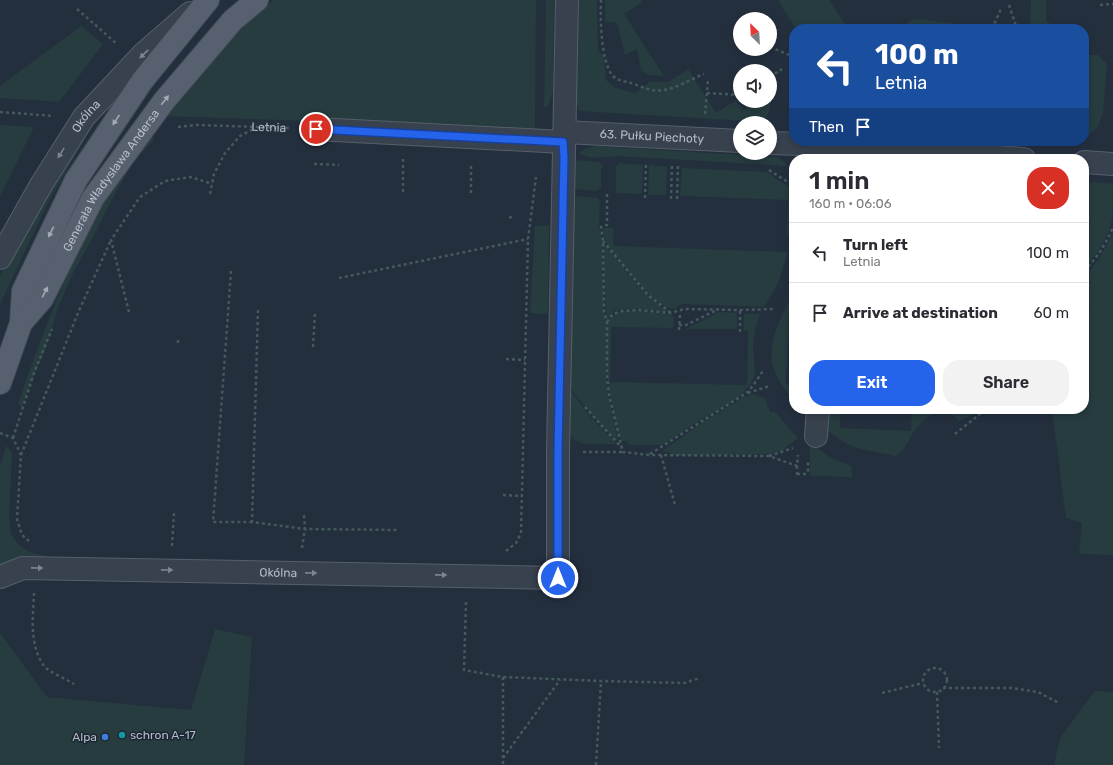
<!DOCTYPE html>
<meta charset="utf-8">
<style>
:root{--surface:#fff;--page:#f2f2f3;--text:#2b2b33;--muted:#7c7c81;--line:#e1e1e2;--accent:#2563eb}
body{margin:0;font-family:Rubik,sans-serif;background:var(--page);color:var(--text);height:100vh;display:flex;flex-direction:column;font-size:15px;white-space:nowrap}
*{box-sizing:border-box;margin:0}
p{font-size:13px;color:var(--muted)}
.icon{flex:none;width:22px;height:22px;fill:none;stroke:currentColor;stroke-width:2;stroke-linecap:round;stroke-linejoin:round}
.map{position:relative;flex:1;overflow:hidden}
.sheet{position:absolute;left:789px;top:154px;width:300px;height:260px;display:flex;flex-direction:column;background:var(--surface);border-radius:16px;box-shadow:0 2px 6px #0003}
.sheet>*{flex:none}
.top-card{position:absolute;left:789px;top:24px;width:300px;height:122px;border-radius:16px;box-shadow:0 2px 6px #0003;background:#1a4fa0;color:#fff;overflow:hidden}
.needle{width:26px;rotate:336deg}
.controls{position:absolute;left:733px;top:12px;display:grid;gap:8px}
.controls a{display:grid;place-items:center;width:44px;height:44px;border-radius:50%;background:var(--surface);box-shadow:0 2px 6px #0003;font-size:20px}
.pin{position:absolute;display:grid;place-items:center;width:34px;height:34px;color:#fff;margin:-17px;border:2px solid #fff;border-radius:50%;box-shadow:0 1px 4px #0007}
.me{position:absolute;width:44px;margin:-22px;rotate:0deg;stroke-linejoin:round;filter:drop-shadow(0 0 3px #0008)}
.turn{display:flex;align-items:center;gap:14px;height:84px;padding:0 20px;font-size:18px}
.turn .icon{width:52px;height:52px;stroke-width:2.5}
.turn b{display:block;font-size:28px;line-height:34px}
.then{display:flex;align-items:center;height:38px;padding:0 20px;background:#0003;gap:8px;font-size:15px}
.round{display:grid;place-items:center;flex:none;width:42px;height:42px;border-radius:16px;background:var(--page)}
.headline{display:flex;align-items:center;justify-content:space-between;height:68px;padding:0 20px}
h1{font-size:24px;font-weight:600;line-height:30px}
.button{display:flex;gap:8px;margin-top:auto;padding:8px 20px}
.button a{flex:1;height:46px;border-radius:16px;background:var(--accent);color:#fff;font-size:16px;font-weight:600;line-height:46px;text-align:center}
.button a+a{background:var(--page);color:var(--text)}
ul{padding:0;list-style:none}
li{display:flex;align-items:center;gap:12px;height:60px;padding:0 20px;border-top:1px solid var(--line)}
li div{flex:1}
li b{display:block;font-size:15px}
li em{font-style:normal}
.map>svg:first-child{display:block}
</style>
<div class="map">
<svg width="1113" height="765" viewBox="0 0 1113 765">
<rect width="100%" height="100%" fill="#242f3e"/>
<!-- green -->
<g fill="#263c3f">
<polygon points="273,0 536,0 535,129 166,116 199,74 248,22"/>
<polygon points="546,0 554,0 553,91 548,107 544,107"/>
<path d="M579,0H597L598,51L604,56L606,80L616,88L635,93L650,82H668L688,69L716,113L736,100L743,110L757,101H770V92L772,95C771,105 770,114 763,122L579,111L577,104L576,90Z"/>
<polygon points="605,0 641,0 642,2 624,14 664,76 649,75 641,70 637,49 625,55 617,23 605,22"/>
<polygon points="778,0 829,0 848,29 796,29"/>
<polygon points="1031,0 1046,0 1046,22 1049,22 1050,29 1030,29"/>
<polygon points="920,19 968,26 968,29 898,29 912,20"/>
<polygon points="81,26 103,44 59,102 0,98 0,86"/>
<polygon points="1087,55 1098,55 1107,64 1103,114 1098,126 1086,139 1084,139 1084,94 1086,94"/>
<polygon points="0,125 34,127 0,196"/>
<path d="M149,136L155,138L132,164L109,205L97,230L72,275L58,308L46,348L30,385L22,407L20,406L18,404C40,340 64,275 97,215C112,188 131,162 149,136Z"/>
<polygon points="82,137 84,140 48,203 0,304 0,277 7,260"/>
<path d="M596,146L775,157L781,159L788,166L616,156C601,158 593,159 579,154L584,149Z"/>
<polygon points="575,160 598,162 603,165 601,170 601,188 597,191 574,189"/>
<polygon points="619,163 643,165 642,194 616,193 616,167"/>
<polygon points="649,165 667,167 666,195 648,195"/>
<polygon points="682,168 768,172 777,180 791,187 790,232 787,236 788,200 680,196"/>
<path d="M1093,182L1113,184C1113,195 1113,208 1112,219C1109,237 1096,256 1084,269L1086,245L1084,226V183Z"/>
<polygon points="574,196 598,198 600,202 599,228 600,228 602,242 604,311 606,323 606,375 608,394 618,440 616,441 592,415 570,388"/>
<polygon points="535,226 549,226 548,314 530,313"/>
<path d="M603,228H613L614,246L788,252L778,283L764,307L683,304L678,306L676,309C672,309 667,308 664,306C649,298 612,255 605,240C603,237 603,232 603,228Z"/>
<polygon points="1113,233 1113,555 1079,554 1082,523 1066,518 1052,409 1084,409 1084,335 1087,337 1090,304 1084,305 1084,277 1099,259"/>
<path d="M604,243L632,278L648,295L669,313C650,310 632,307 614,311L607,321L604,279Z"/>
<path d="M794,292V315H789L786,384L794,385V399C756,361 773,333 794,292Z"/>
<path d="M639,310L669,314L674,317L673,328L611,327L610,382L747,385L748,331H743L744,314H760L755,329L753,345L755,375L751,383L742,394L729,404L700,420L662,445H630L626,441H622L619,436C610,399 603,361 607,323C615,309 625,311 639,310Z"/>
<polygon points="719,312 737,313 737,329 686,329"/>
<path d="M570,390L589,415L617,444C606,444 583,446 575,440C572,438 571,435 569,432Z"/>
<polygon points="754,394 766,399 767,405 770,412 775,412 793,433 796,435 797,439 787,446 784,450 769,454 673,456 671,453 662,451 700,424 744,397"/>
<path d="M830,409H840V428L911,431L912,409H978L972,415L959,421C957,419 953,415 950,413C932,407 916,426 909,440C904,448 904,452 895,456L856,448L842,441L829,432Z"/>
<polygon points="6,446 8,448 12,453 9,517 11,534 18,544 29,552 49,557 24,560 0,567 0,467"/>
<polygon points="810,446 815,446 830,457 851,466 852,477 810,476"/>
<polygon points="215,629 252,637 244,765 0,765 0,633 47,697 191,710"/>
<polygon points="1095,691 1113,692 1113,765 1054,765 1060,738"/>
</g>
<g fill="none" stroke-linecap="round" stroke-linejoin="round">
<!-- minor casing -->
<g stroke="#565f6c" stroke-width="24">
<g id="minor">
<polyline points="316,129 563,142"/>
<path id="s2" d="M564,132L740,141"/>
<polyline points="770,143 802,144 1024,159"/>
<polyline points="1084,162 1113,164"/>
<path id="s3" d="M0,258L41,185L84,117L144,53L190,13"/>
<polyline points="816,436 818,409"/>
<path id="s4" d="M0,577L23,568L558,578V452L567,0"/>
</g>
</g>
<!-- major casing -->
<g stroke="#414a57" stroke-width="24">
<g id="major">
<polyline points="21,323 23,291 76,180 142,81 208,0"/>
<path id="s5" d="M0,383L21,323L42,299L93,198L164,101L233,20L257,0"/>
</g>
</g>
<!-- path -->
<g stroke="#44595c" stroke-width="2.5" stroke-dasharray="3 3" stroke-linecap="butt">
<path d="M601,0C600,18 601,60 612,75C618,82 627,81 634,84C644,88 653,92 664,90C677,88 691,79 704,74"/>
<polyline points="1009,5 1017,29"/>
<polyline points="1100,5 1113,4"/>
<polyline points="77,9 117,44"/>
<polyline points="992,29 1001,9"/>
<polyline points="770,47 794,57"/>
<polyline points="770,77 782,69"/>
<polyline points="707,93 740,95"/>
<polyline points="0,112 54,116"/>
<polyline points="705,114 708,80"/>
<path id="s1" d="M178,127L196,125L291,128"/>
<polyline points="314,164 339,165"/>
<polyline points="769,170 794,186"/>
<polyline points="403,192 403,158"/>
<polyline points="471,193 471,163"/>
<polyline points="210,194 214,174 225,153 240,136 255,128"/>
<polyline points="607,194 607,225 601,227 603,241 604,311 607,323 607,375 609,395 623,452 650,455 769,456 797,466 798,455"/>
<polyline points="645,198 646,162"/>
<polyline points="671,199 672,163"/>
<polyline points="677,199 678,164"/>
<polyline points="509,217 514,218"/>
<polyline points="1084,240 1084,248"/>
<polyline points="603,241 648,295 671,313"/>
<polyline points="231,271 213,522 252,522"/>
<path d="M1084,271C1097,258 1106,244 1113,227"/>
<polyline points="339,278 528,239"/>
<polyline points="258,310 252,522 305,529 399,530"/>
<polyline points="129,312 111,240 140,197 165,181 191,177 212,184"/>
<polyline points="1084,316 1085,317"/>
<polyline points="607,322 613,314 622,311 639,310 671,313 684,309 740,310 774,309"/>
<polyline points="679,325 686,325 719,309"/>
<polyline points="679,330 680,312"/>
<polyline points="740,332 740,310"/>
<polyline points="178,343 178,337"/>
<polyline points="313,347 315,312"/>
<polyline points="506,359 525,360"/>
<polyline points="748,393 766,387 771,387"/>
<polyline points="585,407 622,448"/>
<polyline points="985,410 991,409"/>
<polyline points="0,433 13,438 21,455 17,519 22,535 29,541"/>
<polyline points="955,434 985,410 984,409"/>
<polyline points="13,438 34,373 52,329"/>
<polyline points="583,452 623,452"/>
<polyline points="650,454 740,397 749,391 763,371"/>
<polyline points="21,455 78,313 111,240"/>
<polyline points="661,455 675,505"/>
<polyline points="769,456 793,448"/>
<polyline points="797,466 797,478"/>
<polyline points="797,474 806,474 808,470 808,460"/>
<polyline points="503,495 522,496"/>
<polyline points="172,546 174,513"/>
<polyline points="302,548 305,529 304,515"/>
<polyline points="506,551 516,543 521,533 528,239 536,177"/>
<path d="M34,593C33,617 29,645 44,666C49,672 66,679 74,684"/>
<polyline points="466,602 464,670 503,677 601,681 684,683 700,678"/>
<circle cx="935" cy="680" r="12"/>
<polyline points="503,677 503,765"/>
<polyline points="943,688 1012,688 1038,692 1059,703"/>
<polyline points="937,692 939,748"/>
<polyline points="882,693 923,683"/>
<polyline points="503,758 560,680"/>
<polyline points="596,765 601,681"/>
</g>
<!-- minor -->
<use href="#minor" stroke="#38414e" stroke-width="22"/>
<!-- major -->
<use href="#major" stroke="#56606e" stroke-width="22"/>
</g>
<!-- one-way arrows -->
<defs><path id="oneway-solid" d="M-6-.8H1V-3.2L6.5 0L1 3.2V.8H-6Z"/></defs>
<g fill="#7c8592">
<use href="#oneway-solid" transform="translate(144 54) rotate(136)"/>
<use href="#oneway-solid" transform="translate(61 153) rotate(122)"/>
<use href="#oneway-solid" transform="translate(37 568) rotate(1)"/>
<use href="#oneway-solid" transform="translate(167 570) rotate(1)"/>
<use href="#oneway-solid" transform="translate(311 573) rotate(1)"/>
<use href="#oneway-solid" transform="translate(441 575) rotate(1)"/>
</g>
<g fill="#a1aab7">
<use href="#oneway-solid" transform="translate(165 100) rotate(-51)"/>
<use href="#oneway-solid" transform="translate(116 120) rotate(124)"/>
<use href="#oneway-solid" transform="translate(51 232) rotate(116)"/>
<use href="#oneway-solid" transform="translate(45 292) rotate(-63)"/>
</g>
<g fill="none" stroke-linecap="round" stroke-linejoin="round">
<!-- route casing -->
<g stroke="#184099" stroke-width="10">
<polyline id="route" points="316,129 563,142 564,157 558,452 558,578"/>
</g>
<!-- route -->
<use href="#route" stroke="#2563eb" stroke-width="7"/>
</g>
<!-- markers -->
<circle fill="#0f9aa8" stroke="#1d2633" stroke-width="1.5" cx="122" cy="735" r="4"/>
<circle fill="#3f7fe0" stroke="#1d2633" stroke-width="1.5" cx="105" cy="737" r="4"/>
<g text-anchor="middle" stroke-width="3" stroke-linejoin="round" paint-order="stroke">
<!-- street labels -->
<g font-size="12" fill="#b4bcc9" stroke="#1d2633">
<text dy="4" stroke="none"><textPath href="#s3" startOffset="166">Okólna</textPath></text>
<text dy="4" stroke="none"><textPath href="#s1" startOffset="91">Letnia</textPath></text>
<text dy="4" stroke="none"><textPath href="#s2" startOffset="88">63. Pułku Piechoty</textPath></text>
<text dy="4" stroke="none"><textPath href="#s5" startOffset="233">Generała Władysława Andersa</textPath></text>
<text dy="4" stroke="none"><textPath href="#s4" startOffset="280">Okólna</textPath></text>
</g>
<!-- poi labels -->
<g font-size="12" fill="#b4bcc9" stroke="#1d2633" text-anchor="start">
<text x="130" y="739">schron A-17</text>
<text x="97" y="741" text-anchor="end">Alpa</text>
</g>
</g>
</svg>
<div class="controls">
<a><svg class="needle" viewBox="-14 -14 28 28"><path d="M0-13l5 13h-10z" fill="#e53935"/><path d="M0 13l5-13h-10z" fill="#7c7c81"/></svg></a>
<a><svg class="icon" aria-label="sound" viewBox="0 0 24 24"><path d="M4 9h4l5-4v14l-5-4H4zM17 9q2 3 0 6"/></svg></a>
<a><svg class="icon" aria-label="layers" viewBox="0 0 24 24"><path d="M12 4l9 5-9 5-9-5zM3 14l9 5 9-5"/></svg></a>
</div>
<div class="pin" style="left:316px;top:129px;background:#d93025"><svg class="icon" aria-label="arrive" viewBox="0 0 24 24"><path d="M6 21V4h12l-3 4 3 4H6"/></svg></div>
<svg class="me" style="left:558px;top:578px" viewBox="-20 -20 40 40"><circle r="17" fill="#2563eb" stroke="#fff" stroke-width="3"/><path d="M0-11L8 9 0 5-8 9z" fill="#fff"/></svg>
<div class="top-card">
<div class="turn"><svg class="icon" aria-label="left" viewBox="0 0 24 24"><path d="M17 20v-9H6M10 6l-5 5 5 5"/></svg><div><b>100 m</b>Letnia</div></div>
<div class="then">Then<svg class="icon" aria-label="arrive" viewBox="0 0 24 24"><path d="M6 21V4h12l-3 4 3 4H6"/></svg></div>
</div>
<section class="sheet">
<div class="headline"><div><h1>1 min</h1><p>160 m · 06:06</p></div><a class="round" style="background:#d93025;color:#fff"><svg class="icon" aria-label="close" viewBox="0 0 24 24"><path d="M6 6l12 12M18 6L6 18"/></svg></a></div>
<ul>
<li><svg class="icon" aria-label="left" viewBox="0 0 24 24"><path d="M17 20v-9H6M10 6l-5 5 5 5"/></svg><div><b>Turn left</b><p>Letnia</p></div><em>100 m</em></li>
<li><svg class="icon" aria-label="arrive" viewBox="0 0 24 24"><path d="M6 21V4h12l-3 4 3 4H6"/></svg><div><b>Arrive at destination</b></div><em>60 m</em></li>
</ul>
<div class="button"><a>Exit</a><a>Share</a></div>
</section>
</div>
